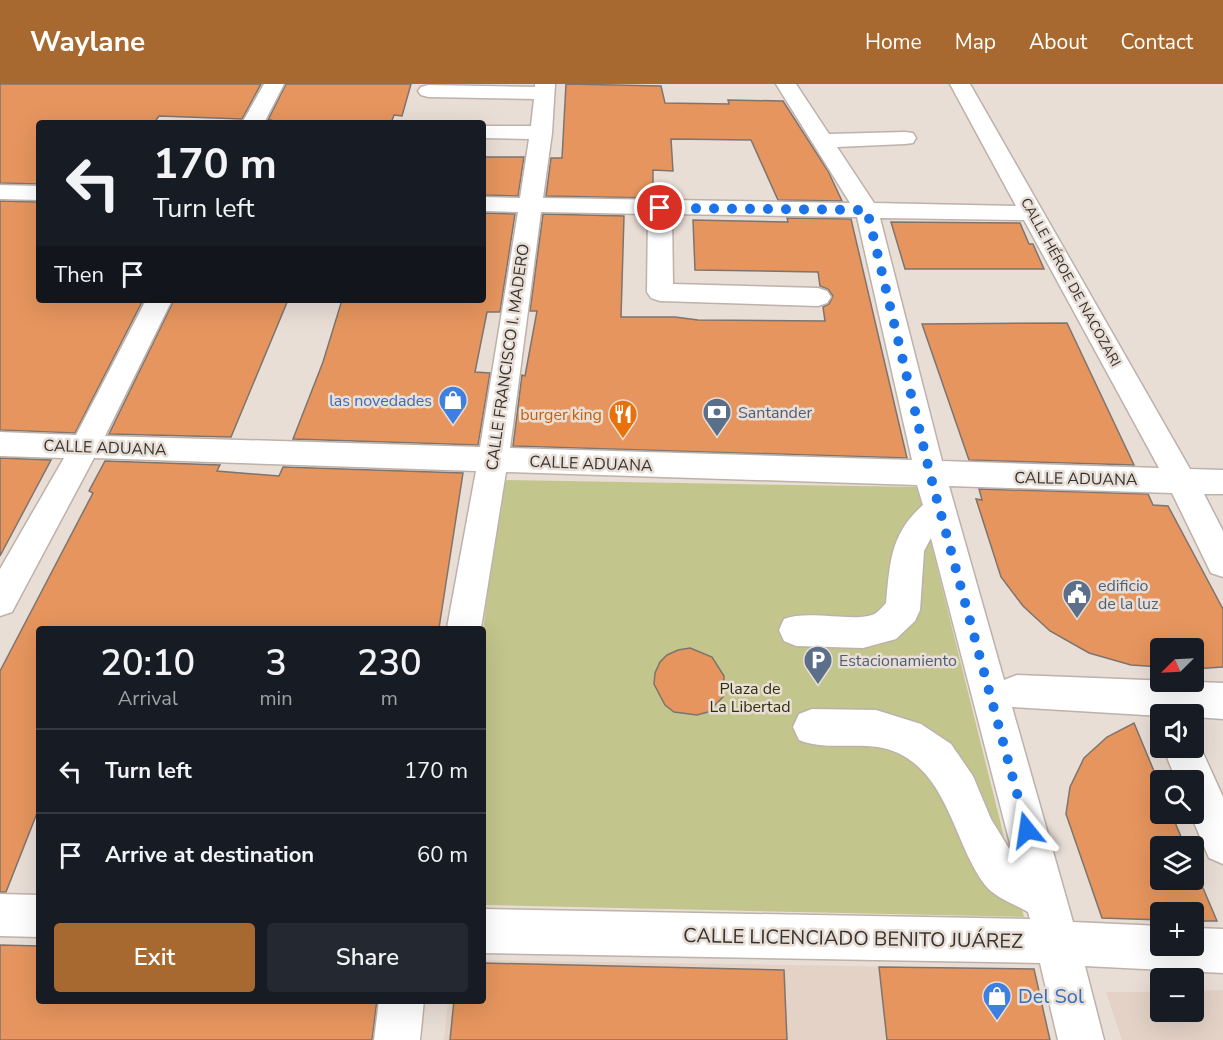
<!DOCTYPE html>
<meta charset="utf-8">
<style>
:root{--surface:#171b24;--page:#242831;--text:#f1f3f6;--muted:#9ea1a6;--line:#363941;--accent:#a7692f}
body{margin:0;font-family:"Nunito Sans",sans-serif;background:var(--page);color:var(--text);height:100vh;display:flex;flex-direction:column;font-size:22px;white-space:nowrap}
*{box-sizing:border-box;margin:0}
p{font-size:20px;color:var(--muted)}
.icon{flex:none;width:33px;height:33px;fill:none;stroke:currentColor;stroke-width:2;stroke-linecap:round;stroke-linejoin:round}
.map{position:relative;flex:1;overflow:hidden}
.drawer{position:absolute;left:36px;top:542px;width:450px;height:378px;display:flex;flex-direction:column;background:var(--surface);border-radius:6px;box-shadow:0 6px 24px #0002}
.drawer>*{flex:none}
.banner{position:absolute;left:36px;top:36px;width:450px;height:183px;border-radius:6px;box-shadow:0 6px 24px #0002;background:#171b24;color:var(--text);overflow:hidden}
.needle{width:39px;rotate:246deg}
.controls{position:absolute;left:1150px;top:554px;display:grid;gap:12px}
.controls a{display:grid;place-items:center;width:54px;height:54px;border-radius:6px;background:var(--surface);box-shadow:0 6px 24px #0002;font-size:30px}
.pin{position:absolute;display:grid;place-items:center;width:51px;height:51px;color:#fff;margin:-26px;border:3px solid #fff;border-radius:50%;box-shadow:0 2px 6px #0007}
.me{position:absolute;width:66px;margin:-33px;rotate:345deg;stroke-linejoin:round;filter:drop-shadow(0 0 4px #0008)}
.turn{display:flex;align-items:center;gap:21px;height:126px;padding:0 18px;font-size:27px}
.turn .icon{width:78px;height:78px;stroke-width:2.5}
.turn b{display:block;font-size:42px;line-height:51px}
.then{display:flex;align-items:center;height:57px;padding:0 18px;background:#0003;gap:12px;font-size:22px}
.eta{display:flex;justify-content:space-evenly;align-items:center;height:102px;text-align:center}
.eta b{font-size:36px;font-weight:600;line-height:42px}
.button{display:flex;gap:12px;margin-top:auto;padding:12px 18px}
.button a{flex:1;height:69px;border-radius:6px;background:var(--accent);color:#fff;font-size:24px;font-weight:600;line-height:69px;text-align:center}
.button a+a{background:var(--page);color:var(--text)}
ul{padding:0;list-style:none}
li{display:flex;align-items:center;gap:18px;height:84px;padding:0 18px;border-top:2px solid var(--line)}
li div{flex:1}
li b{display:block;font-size:22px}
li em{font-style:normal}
header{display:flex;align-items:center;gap:36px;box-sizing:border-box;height:84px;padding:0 30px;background:var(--accent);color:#fff}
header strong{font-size:28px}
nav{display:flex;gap:33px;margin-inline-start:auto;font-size:21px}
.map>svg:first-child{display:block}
</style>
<header>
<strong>Waylane</strong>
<nav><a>Home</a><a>Map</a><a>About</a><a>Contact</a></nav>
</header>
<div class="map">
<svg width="1223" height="956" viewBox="0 0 1223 956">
<rect width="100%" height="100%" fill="#e9ded6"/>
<!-- built -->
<g fill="#e4d2c6">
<polygon points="483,876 1034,885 1050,956 444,956 448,917 483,916"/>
<polygon points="1223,906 1223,956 1122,956 1106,908 1161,908 1161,927 1194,927 1194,907"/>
</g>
<!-- green -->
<polygon fill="#c2c68c" points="501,396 917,403 1024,833 483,821 483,547"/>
<!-- building -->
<g fill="#e6955e" stroke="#7e746e" stroke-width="1.5">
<polygon points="0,0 261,0 242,35 159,32 154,39 39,39 39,100 0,99"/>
<polygon points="286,0 411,0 402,32 394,31 391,39 269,39 271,36 268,36"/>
<polygon points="566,0 661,2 665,19 729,20 728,16 783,17 828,87 842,117 778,116 751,56 671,55 673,87 653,86 653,114 546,112 551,74 562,74"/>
<polygon points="483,73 524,73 518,112 483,111"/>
<polygon points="0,117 39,118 39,216 143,216 75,349 0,346"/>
<polygon points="483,129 515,130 500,228 487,228 475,288 490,289 478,361 293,355 323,278 342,216 483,216"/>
<polygon points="543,130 624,132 621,233 675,233 698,236 825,237 823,223 829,220 833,212 828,205 820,202 818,188 695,186 693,136 788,138 787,134 851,135 907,374 513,362 522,291 525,292 537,227 530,227"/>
<polygon points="891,138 1020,139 1029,160 1033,160 1044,185 905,185"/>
<polygon points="174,216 288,216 231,353 109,350"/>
<polygon points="1067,239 1134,381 969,376 922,240"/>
<polygon points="0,374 51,376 0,472"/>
<polygon points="105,377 220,381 217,387 279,392 283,383 463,389 439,544 39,544 39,724 6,808 0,808 0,587 93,409 89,407"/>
<polygon points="979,405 1148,410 1153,421 1168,422 1223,525 1223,583 1194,585 1194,564 1161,564 1161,583 1131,581 1089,569 1050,547 1023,522 1001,493 976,415 982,416"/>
<polygon points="690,564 712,573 724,592 723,613 708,628 697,631 674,628 665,621 654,600 655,589 660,578 667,571 678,566"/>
<polygon points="1134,639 1161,704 1161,729 1171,729 1185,762 1161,762 1161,795 1194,795 1194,783 1217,837 1194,837 1194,828 1161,828 1161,836 1102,834 1066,730 1070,703 1084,674 1107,653"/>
<polygon points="0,861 39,862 39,916 377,916 372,956 0,956"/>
<polygon points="483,879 784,886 787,956 450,956 454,916 483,916"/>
<polygon points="879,883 1034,885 1050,956 887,956"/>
</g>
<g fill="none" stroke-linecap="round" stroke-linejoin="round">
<!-- minor casing -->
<g stroke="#bdb1aa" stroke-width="3">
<g id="minor">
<polygon points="264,0 284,0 264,39 242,39"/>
<path d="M535,0H555L552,49L543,114L850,119L776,0H796L829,50L905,48L913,49L916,54L913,59L905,60L837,63L874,119L1016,122L950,0H970L1190,385L1223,386V410H1204L1223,447V493L1211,489L1172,409L949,402L1004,596L1017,591L1223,599V635L1194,633V630L1161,632L1012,623L1073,838L1161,842V861H1194V844L1223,845V889L1085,882L1104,956H1058L1040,879L483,869V825L1030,835L1028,828C1016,821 994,813 985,801C954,760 949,693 898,669C867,654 830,669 799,656L793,643L799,630L812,625L876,626L921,640L951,660L973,692L991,735L1013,771L931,454L924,467L920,526L915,537L896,555L863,564L796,562L784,557L779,546L784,535C809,525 859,540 876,529C880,526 883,522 886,519C890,479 890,450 923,421L917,401L506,388L481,544H447L476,387L94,374L12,528L0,532V485L64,374L0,372V348L76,351L146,216H172L105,352L480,363L518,128L483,127V113L520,114L529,55L483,54V42H531L534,15L428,13L421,11L418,7L421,3L428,1L535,3ZM541,128L648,130L647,208L651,214L660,217L818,222L827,219L831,213L827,207L818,204L673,200L672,130L857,133L912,376L510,364ZM880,134L1024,136L1159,384L942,377Z"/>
<polygon points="0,101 39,102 39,116 0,115"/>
<polygon points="1194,649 1223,713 1223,780 1209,774 1190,729 1194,729 1194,696 1176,696 1163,663 1194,663"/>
<polygon points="0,810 39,811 39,853 0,852"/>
<polygon points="379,916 424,916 420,956 374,956"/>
</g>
</g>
<!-- minor -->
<use href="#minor" fill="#fff" fill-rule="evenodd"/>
</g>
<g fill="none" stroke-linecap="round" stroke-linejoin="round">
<!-- route -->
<polyline stroke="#1a73e8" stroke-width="10" stroke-dasharray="0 18" points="660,124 867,126 930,390 1027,746"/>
</g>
<!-- icons -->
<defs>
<g id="shop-pin" transform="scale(1.5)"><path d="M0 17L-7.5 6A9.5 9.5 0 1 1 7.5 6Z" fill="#3f7fe0" stroke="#e9ded6"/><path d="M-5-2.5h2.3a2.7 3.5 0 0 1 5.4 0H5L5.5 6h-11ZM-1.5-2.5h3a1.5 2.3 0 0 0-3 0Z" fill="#fff"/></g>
<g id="bank-pin" transform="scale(1.5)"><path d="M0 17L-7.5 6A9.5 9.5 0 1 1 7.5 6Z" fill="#5c6f8a" stroke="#e9ded6"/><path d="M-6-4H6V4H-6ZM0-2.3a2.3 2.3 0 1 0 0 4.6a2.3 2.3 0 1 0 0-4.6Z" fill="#fff"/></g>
<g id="restaurant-pin" transform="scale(1.5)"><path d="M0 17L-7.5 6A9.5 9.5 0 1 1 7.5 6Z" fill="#e8710a" stroke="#e9ded6"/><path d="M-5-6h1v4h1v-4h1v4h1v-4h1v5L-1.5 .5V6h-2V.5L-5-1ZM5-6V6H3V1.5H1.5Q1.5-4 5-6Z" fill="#fff"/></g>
<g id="civic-pin" transform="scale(1.5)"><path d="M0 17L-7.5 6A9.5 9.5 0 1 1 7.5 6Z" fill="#5c6f8a" stroke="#e9ded6"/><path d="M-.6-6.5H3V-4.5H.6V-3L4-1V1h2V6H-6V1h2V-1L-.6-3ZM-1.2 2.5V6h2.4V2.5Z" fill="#fff"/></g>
<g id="parking-pin" transform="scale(1.5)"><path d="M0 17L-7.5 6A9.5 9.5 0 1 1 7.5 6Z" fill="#5c6f8a" stroke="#e9ded6"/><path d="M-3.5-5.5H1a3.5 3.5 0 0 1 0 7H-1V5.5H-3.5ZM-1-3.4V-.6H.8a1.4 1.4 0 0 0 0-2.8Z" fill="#fff"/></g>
</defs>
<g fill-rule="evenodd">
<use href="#shop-pin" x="453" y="316"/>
<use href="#bank-pin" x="717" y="328"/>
<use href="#restaurant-pin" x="623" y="330"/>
<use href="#civic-pin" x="1077" y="510"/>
<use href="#parking-pin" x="818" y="576"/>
<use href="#shop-pin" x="997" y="912"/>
</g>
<g text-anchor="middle" stroke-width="5" stroke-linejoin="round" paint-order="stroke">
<!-- far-street labels -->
<g font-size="14" fill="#36322f" stroke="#e9ded6">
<text transform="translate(1071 198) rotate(61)" y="5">CALLE HÉROE DE NACOZARI</text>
</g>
<!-- street labels -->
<g font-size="16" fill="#36322f" stroke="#e9ded6">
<text transform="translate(507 273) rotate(-82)" y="6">CALLE FRANCISCO I. MADERO</text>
<text transform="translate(105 363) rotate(2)" y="6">CALLE ADUANA</text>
<text transform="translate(591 379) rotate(2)" y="6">CALLE ADUANA</text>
<text transform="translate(1076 394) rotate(1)" y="6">CALLE ADUANA</text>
</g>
<!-- shop labels -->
<g font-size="16" fill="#366cbe" stroke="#e9ded6" text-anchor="end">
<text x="432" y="322">las novedades</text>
</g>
<!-- service labels -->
<g font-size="16" fill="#4e5e75" stroke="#e9ded6" text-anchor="start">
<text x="738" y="334">Santander</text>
<text x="1098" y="507">edificio<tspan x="1098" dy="18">de la luz</tspan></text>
<text x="839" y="582">Estacionamiento</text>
</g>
<!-- food labels -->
<g font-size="16" fill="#c56008" stroke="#e9ded6" text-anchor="end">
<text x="602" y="336">burger king</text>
</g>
<!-- park labels -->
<g font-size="16" fill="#2f3006" stroke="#e9ded6">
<text x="750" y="610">Plaza de<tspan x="750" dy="18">La Libertad</tspan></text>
</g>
<!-- near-street labels -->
<g font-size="20" fill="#36322f" stroke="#e9ded6">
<text transform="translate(853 854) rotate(1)" y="7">CALLE LICENCIADO BENITO JUÁREZ</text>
</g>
<!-- near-shop labels -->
<g font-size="20" fill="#366cbe" stroke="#e9ded6" text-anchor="start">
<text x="1018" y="919">Del Sol</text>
</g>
</g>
</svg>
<div class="controls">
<a><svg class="needle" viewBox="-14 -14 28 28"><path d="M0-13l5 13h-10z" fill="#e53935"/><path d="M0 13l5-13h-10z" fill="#9ea1a6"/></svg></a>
<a><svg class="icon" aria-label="sound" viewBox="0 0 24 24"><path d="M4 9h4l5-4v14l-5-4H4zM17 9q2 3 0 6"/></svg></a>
<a><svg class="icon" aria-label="search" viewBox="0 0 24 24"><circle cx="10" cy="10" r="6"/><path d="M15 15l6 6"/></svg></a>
<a><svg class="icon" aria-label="layers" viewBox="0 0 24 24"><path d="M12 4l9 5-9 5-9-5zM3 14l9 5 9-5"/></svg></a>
<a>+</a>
<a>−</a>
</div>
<div class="pin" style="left:660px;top:124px;background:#d93025"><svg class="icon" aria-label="arrive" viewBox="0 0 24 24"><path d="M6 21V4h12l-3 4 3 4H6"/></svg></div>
<svg class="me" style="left:1027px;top:746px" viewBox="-20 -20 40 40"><path d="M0-17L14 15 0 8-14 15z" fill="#1a73e8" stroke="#fff" stroke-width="4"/></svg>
<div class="banner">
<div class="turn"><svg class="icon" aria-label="left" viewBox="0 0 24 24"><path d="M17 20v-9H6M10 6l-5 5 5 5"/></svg><div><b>170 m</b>Turn left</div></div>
<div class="then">Then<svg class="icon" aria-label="arrive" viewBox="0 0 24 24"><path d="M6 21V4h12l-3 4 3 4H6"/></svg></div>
</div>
<section class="drawer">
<div class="eta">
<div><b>20:10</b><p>Arrival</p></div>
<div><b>3</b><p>min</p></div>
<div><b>230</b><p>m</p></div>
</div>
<ul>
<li><svg class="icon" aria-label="left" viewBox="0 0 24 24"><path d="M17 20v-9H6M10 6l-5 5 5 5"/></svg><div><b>Turn left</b></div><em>170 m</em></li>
<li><svg class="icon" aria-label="arrive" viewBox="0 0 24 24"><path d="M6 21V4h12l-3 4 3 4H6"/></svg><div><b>Arrive at destination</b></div><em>60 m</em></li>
</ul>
<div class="button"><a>Exit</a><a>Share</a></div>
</section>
</div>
